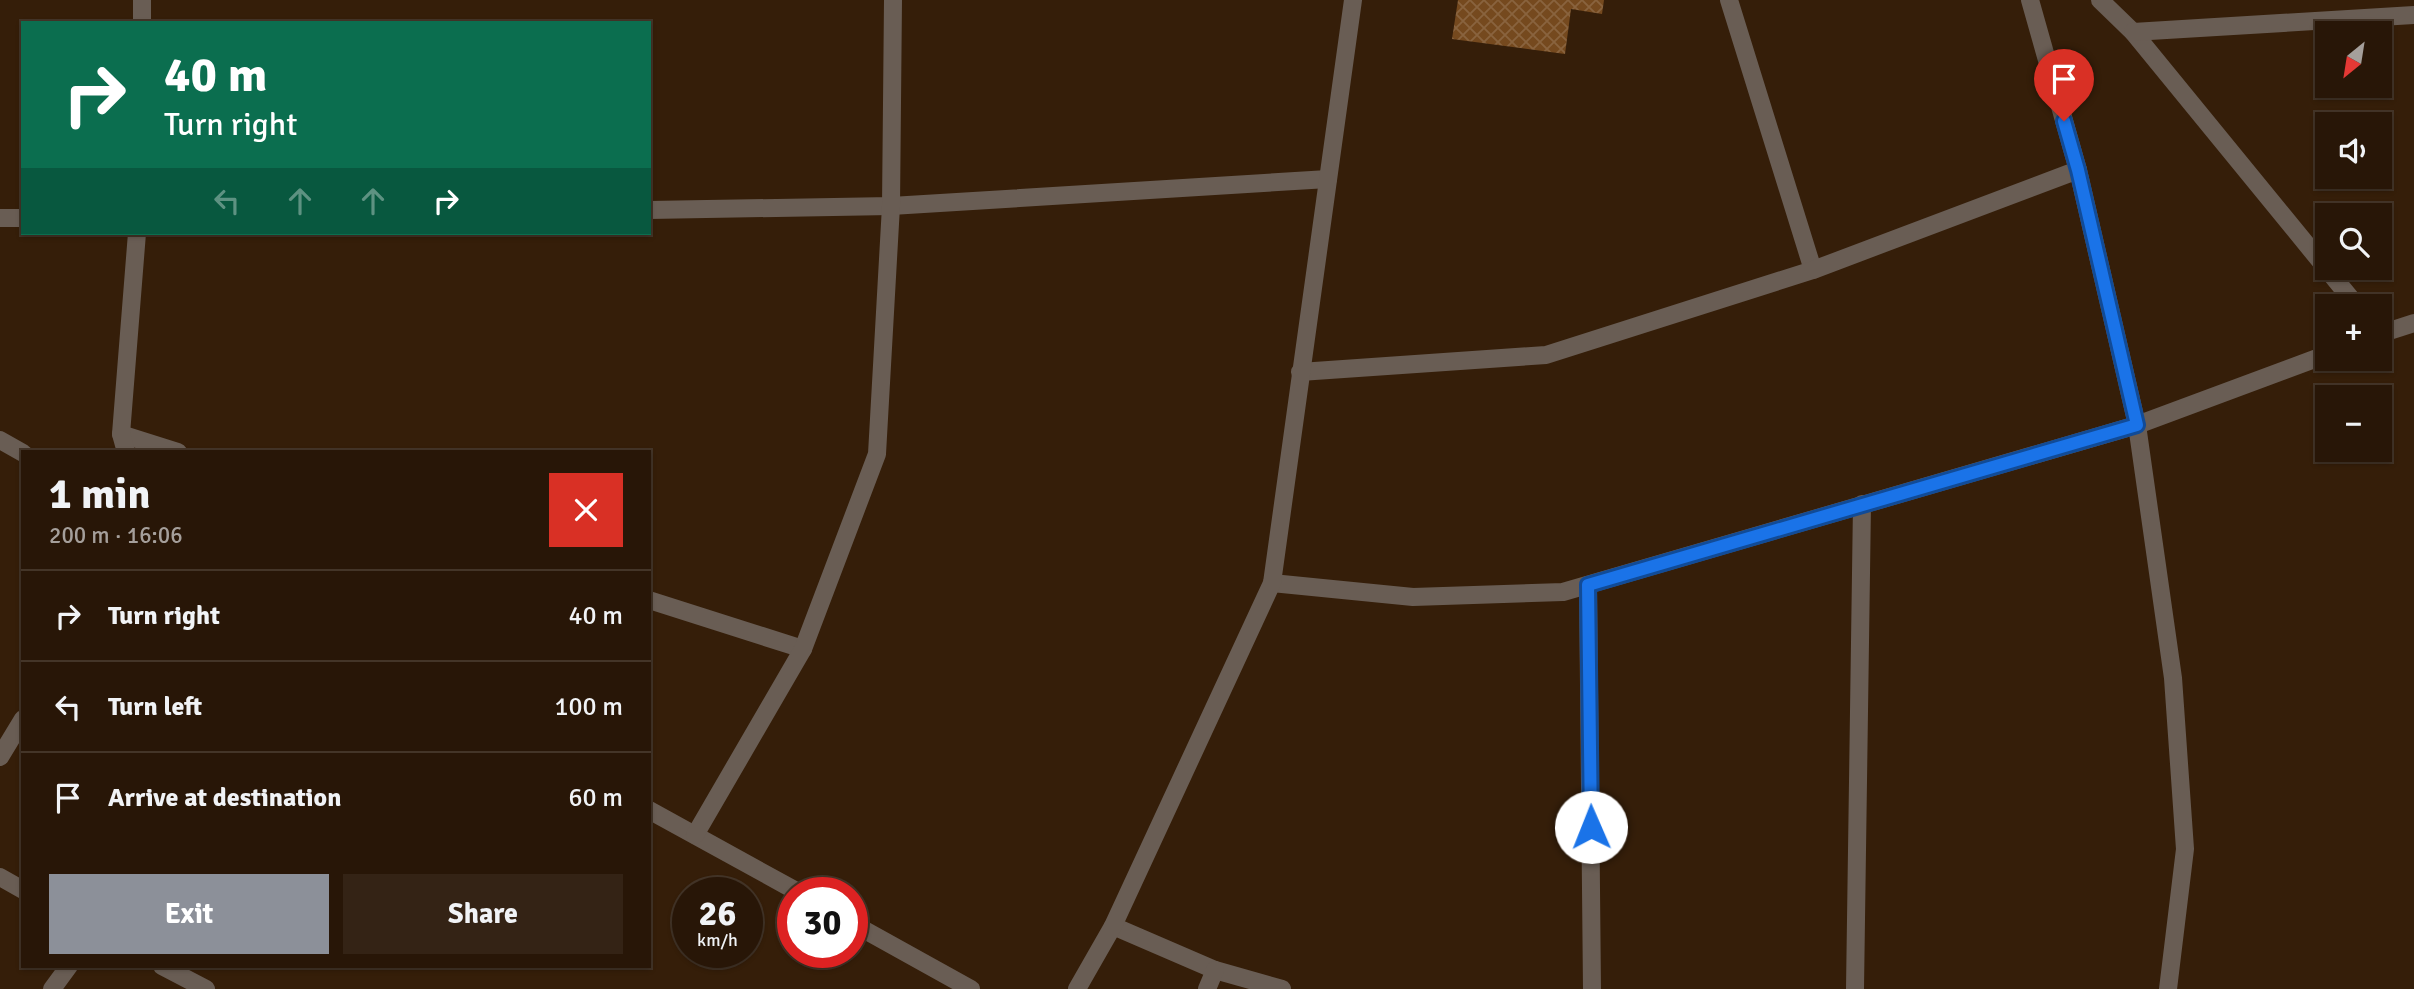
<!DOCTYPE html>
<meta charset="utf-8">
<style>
:root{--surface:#281607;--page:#342315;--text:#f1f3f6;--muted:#a59f9b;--line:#443528;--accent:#8c9099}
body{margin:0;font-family:Signika,sans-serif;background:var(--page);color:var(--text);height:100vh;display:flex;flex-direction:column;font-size:26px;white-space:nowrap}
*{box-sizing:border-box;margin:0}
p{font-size:23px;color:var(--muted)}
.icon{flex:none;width:38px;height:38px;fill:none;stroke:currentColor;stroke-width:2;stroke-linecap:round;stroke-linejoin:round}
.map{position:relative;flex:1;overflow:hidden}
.details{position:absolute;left:21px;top:450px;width:630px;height:518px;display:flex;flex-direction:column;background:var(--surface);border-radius:0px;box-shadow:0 2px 5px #0004,0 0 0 2px var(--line)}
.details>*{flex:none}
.top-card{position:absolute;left:21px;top:21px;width:630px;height:214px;border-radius:0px;box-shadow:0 2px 5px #0004,0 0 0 2px var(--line);background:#0b6e4f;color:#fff;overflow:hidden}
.needle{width:46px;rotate:210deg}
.fabs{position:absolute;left:2315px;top:21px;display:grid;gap:14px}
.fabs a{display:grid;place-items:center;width:77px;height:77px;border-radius:0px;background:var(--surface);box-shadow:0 2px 5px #0004,0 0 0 2px var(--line);font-size:35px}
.speed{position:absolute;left:672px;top:877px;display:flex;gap:14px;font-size:35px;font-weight:700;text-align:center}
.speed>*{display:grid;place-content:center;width:91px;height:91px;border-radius:50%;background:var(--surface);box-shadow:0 2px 5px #0004,0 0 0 2px var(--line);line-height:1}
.speed small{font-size:18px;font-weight:400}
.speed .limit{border:10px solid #d22;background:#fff;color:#111}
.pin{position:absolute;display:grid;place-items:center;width:60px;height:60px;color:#fff;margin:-72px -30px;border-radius:50% 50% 50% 0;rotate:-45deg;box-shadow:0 0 7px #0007}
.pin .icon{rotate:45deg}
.me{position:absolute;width:77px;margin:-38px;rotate:359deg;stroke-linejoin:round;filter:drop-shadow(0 0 5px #0008)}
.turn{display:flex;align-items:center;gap:24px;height:147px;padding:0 28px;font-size:32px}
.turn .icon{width:91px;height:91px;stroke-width:2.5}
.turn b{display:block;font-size:49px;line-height:60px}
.lanes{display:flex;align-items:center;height:66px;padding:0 28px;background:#0003;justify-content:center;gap:35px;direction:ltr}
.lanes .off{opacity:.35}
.round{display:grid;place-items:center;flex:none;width:74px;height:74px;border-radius:0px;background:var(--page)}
.overview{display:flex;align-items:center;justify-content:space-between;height:119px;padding:0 28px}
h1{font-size:42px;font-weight:700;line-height:52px}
.primary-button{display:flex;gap:14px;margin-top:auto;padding:14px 28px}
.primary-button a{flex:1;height:80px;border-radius:0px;background:var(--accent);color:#fff;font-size:28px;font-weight:700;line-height:80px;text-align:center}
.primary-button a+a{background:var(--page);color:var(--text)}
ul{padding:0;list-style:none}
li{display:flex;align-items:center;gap:21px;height:91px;padding:0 28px;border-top:2px solid var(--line)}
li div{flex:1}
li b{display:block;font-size:26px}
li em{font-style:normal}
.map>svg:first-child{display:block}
</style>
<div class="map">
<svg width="2414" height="989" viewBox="0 0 2414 989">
<defs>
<pattern id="building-cross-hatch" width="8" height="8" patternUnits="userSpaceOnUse" patternTransform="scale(1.75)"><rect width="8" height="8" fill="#75491e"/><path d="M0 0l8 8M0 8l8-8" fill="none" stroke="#89633e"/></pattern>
</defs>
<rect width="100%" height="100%" fill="#351e09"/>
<!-- building -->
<polygon fill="url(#building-cross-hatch)" points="1458,0 1604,0 1602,14 1571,9 1565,54 1452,39"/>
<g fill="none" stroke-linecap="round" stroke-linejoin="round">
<!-- minor -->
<g stroke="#695d54" stroke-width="18">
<polyline points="1729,0 1813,270"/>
<polyline points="2100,0 2133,32 2357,306"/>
<polyline points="142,23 142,0"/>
<polyline points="2133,32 2414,15"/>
<polyline points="649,210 891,206 1328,179"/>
<polyline points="0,218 23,218"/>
<polyline points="2380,334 2414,323"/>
<polyline points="1300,372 1546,355 1813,270 2078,170"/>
<polyline points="121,434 178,452"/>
<polyline points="0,440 23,453"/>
<polyline points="126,452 121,434 137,233"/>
<polyline points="1272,583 1413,597 1563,592 2137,425 2328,354"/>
<polyline points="1588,585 1592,989"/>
<polyline points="649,600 803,649"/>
<polyline points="0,757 23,719"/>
<polyline points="649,810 798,892"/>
<polyline points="695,835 803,649 877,454 891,206 893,0"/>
<polyline points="0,877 23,890"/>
<polyline points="852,923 971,989"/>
<polyline points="1113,926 1215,970 1282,989"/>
<polyline points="162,966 206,989"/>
<polyline points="52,989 69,966"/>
<polyline points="1077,989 1113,926 1272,583 1353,0"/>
<polyline points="1207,989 1215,970"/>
<polyline points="1855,989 1862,504"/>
</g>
<!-- tertiary -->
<polyline stroke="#695d54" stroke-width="18" points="2030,0 2078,170 2137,425 2173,678 2185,849 2168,989"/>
</g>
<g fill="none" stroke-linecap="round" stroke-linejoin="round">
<!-- route casing -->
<g stroke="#114b97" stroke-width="18">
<polyline id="route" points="1591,827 1588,585 2137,425 2078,170 2064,121"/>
</g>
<!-- route -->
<use href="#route" stroke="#1a73e8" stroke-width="12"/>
</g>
</svg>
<div class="fabs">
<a><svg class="needle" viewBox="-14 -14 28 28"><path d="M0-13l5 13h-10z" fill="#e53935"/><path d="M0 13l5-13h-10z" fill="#a59f9b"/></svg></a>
<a><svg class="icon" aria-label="sound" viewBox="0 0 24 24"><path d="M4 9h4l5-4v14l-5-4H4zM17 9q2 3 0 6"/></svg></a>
<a><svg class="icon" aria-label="search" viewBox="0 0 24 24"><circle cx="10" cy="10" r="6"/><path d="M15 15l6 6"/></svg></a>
<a>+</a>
<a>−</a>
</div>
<div class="speed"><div>26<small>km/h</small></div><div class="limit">30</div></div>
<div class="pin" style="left:2064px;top:121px;background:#d93025"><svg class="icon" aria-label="arrive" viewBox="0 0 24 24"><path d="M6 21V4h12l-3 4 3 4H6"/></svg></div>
<svg class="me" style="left:1591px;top:827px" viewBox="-20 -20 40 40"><circle r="19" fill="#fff"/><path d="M0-13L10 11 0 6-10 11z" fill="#1a73e8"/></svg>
<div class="top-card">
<div class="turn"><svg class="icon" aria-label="right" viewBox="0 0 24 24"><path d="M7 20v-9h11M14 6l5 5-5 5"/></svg><div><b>40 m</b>Turn right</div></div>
<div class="lanes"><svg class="icon off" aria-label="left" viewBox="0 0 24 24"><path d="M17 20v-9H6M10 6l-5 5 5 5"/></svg><svg class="icon off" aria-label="ahead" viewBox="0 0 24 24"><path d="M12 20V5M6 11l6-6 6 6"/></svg><svg class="icon off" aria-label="ahead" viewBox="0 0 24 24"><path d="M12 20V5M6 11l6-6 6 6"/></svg><svg class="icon" aria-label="right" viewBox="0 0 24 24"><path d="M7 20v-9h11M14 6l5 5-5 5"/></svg></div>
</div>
<section class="details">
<div class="overview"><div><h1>1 min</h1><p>200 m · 16:06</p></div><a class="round" style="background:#d93025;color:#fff"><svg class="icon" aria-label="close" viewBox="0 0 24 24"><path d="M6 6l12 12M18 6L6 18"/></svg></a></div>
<ul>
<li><svg class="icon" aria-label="right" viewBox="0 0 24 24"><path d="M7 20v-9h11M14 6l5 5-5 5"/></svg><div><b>Turn right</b></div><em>40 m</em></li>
<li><svg class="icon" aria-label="left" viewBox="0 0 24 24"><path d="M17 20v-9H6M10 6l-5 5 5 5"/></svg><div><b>Turn left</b></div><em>100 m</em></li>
<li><svg class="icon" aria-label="arrive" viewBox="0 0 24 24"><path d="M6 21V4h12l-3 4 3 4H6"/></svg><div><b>Arrive at destination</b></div><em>60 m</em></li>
</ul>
<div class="primary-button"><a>Exit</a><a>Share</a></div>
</section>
</div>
